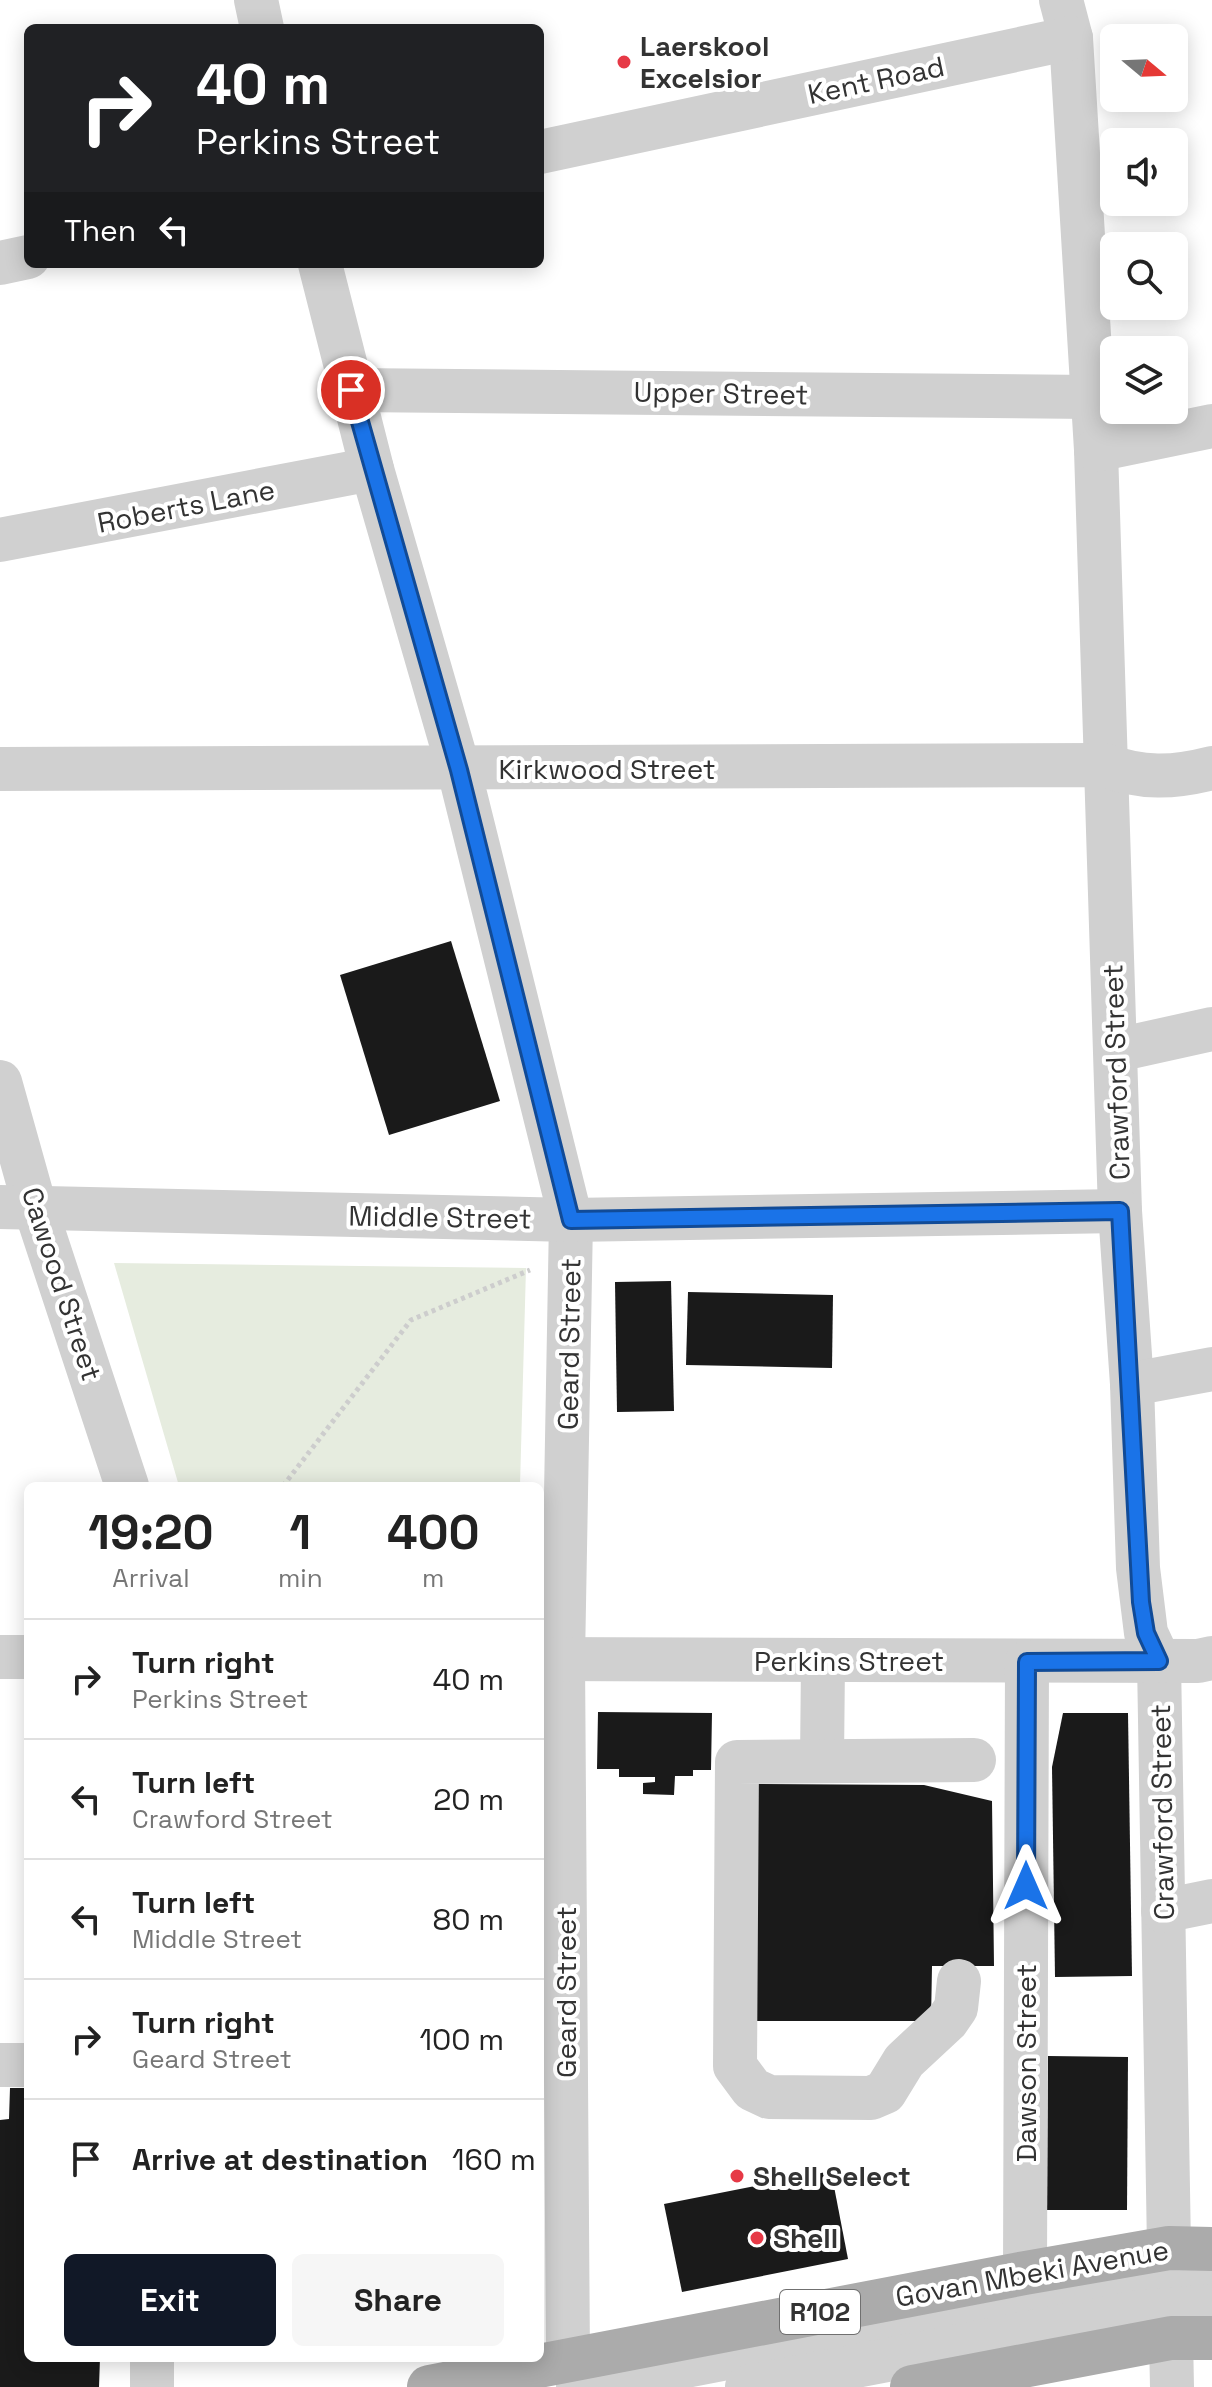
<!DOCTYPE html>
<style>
:root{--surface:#fff;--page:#f6f6f6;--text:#222;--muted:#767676;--line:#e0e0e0;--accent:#111827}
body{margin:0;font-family:"Space Grotesk",sans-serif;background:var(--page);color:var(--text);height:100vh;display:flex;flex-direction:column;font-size:30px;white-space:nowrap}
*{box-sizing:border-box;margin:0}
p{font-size:26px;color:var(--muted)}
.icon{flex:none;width:44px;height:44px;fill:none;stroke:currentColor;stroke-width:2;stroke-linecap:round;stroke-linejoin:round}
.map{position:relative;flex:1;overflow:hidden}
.drawer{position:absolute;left:24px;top:1482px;width:520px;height:880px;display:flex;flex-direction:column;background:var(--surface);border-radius:12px;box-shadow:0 4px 20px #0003}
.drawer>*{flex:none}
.top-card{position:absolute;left:24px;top:24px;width:520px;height:244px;border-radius:12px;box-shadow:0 4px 20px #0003;background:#202124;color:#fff;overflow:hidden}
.needle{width:52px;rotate:109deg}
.fabs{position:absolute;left:1100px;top:24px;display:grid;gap:16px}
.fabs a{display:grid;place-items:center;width:88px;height:88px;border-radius:12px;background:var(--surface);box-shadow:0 4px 20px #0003;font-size:40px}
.pin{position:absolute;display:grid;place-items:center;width:68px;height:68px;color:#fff;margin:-34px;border:4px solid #fff;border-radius:50%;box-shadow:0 2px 8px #0007}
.me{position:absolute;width:88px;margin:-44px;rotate:0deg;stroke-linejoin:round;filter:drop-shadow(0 0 6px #0008)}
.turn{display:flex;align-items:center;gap:28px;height:168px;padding:0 40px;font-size:36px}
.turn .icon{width:104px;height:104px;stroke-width:2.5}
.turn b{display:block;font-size:56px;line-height:68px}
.then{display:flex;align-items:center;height:76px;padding:0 40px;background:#0003;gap:16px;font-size:30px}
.eta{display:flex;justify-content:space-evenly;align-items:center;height:136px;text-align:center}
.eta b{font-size:48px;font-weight:800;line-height:56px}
.primary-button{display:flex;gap:16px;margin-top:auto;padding:16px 40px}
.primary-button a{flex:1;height:92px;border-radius:12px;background:var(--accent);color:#fff;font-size:32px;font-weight:800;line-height:92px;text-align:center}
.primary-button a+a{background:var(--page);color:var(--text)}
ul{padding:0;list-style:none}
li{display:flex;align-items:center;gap:24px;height:120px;padding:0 40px;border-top:2px solid var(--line)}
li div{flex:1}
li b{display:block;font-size:30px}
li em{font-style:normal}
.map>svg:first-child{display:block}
</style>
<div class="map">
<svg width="1212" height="2387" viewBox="0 0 1212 2387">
<rect width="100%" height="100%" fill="#fff"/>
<!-- green -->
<polygon fill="#e6ecdf" points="114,1263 526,1268 520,1486 179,1486"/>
<!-- building -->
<g fill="#1a1a1a">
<polygon points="451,941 500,1101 389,1135 340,975"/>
<polygon points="671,1281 674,1411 617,1412 615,1282"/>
<polygon points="688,1292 833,1295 832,1368 686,1365"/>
<polygon points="598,1712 712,1713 711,1770 693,1770 693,1776 675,1776 674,1795 643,1794 643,1783 655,1782 655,1777 619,1777 619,1769 597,1769"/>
<polygon points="1063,1713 1128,1713 1132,1976 1055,1977 1052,1767"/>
<polygon points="751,1784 924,1785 992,1801 994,1966 932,1966 931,2021 750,2021"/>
<polygon points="1048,2056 1128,2057 1127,2210 1047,2210"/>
<polygon points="10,2088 28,2088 28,2358 100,2358 99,2387 0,2387 0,2120 9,2119"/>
<polygon points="831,2171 848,2259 682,2292 664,2204"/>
</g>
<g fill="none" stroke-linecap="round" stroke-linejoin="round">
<!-- path -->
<polyline stroke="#cdcdcd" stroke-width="5" stroke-dasharray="4 4" stroke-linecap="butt" points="283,1486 411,1320 530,1270"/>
<!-- minor -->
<g stroke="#d0d0d0" stroke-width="44">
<polyline points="256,0 262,28"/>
<polyline points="1061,0 1071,38 1096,450 1120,1211 1132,1384 1138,1568 1146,1633 1159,1661 1169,2248"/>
<polyline points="540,152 1071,38"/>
<polyline points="0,263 28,257"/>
<polyline points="320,264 372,469 459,770 571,1220 563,1659 568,2360"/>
<polyline points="351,390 1092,397"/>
<polyline points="1096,450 1212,426"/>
<polyline points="0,540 372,469"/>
<path d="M0,769L1104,765C1142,779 1173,778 1212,768"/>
<polyline points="1117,1050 1212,1029"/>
<polyline points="0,1082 35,1207 127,1486"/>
<polyline points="0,1207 571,1220 1120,1211"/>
<polyline points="1132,1384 1212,1369"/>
<polyline points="0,1657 28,1657"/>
<polyline points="540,1659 1198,1661 1212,1658"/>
<polyline points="822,1761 823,1661"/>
<polyline points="1163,1911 1212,1901"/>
<polyline points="959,1981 956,2008 947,2021 904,2061 885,2092 871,2098 769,2097 752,2089 735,2066 737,1762 974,1760"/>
<polyline points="0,2065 28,2065"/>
<polyline points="1025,2273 1027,1662"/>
<polyline points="1171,2338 1172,2387"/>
<polyline points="152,2387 152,2358"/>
<polyline points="578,2387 1127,2280 1212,2275"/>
<polyline points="747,2387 1131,2313 1212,2306"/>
</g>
<!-- major -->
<g stroke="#ababab" stroke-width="44">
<polyline points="429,2387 1025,2273 1169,2248 1212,2249"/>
<polyline points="912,2387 1171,2338 1212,2338"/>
</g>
</g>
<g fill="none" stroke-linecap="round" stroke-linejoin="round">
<!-- route casing -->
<g stroke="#114b97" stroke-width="20">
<polyline id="route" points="351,390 459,770 571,1220 1120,1211 1141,1602 1146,1633 1159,1661 1027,1662 1026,1886"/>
</g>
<!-- route -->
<use href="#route" stroke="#1a73e8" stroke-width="14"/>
</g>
<!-- markers -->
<g fill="#e63946" stroke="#fff" stroke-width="3">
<circle cx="624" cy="62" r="8"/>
<circle cx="737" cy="2176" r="8"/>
<circle cx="757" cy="2238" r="8"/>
</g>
<g text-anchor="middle" stroke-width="8" stroke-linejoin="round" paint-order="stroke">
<!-- shield labels -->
<rect fill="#fff" stroke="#707070" stroke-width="2" x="780" y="2290" width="80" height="44" rx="6"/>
<g font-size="26" font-weight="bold" fill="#333">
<text x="820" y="2321">R102</text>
</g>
<!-- poi labels -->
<g font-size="28" font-weight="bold" fill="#333" stroke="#fff" text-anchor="start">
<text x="640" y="56">Laerskool<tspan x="640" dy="32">Excelsior</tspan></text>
<text x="753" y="2186">Shell Select</text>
<text x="773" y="2248">Shell</text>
</g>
<!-- street labels -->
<g font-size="28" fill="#333" stroke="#fff">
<text transform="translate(876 80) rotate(-12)" y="10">Kent Road</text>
<text transform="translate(721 393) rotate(1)" y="10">Upper Street</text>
<text transform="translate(186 506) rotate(-11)" y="10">Roberts Lane</text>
<text x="607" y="779">Kirkwood Street</text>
<text transform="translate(1116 1072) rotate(-92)" y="10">Crawford Street</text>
<text transform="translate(440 1217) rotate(1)" y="10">Middle Street</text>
<text transform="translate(62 1284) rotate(72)" y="10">Cawood Street</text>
<text transform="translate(569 1344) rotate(-89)" y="10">Geard Street</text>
<text x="849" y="1671">Perkins Street</text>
<text transform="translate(1162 1812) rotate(-91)" y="10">Crawford Street</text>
<text transform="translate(566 1992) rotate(-90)" y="10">Geard Street</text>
<text transform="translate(1026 2063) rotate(-90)" y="10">Dawson Street</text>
<text transform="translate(1032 2273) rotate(-10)" y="10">Govan Mbeki Avenue</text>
</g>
</g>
</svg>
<div class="fabs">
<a><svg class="needle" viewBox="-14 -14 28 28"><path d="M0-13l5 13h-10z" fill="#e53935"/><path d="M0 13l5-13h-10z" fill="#767676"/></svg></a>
<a><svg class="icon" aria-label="sound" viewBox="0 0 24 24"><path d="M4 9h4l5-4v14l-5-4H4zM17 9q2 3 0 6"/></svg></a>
<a><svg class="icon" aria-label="search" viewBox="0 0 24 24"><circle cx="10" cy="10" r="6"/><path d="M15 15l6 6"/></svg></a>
<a><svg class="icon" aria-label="layers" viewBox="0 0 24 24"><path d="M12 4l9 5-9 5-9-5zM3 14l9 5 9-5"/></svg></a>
</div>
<div class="pin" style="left:351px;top:390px;background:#d93025"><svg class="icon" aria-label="arrive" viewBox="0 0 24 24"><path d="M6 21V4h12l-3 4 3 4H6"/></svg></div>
<svg class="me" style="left:1026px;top:1886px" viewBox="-20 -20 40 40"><path d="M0-17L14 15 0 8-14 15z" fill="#1a73e8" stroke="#fff" stroke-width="4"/></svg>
<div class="top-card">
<div class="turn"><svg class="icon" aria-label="right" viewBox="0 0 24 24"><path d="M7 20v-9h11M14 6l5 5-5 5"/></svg><div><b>40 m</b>Perkins Street</div></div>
<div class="then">Then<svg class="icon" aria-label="left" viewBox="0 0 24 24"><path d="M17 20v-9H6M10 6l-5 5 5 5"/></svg></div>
</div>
<section class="drawer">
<div class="eta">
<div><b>19:20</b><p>Arrival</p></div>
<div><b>1</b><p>min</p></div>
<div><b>400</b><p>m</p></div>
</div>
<ul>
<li><svg class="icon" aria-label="right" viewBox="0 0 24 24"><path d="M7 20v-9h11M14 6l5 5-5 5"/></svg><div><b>Turn right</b><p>Perkins Street</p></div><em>40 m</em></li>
<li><svg class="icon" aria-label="left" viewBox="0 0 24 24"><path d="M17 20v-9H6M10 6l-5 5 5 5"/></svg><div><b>Turn left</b><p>Crawford Street</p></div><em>20 m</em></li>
<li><svg class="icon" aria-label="left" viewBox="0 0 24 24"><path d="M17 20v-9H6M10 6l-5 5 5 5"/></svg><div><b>Turn left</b><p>Middle Street</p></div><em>80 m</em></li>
<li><svg class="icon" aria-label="right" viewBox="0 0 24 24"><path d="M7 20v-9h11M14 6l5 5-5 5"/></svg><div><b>Turn right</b><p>Geard Street</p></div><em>100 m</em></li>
<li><svg class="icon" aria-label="arrive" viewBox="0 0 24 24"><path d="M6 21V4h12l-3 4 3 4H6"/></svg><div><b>Arrive at destination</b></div><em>160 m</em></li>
</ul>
<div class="primary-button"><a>Exit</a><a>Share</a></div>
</section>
</div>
